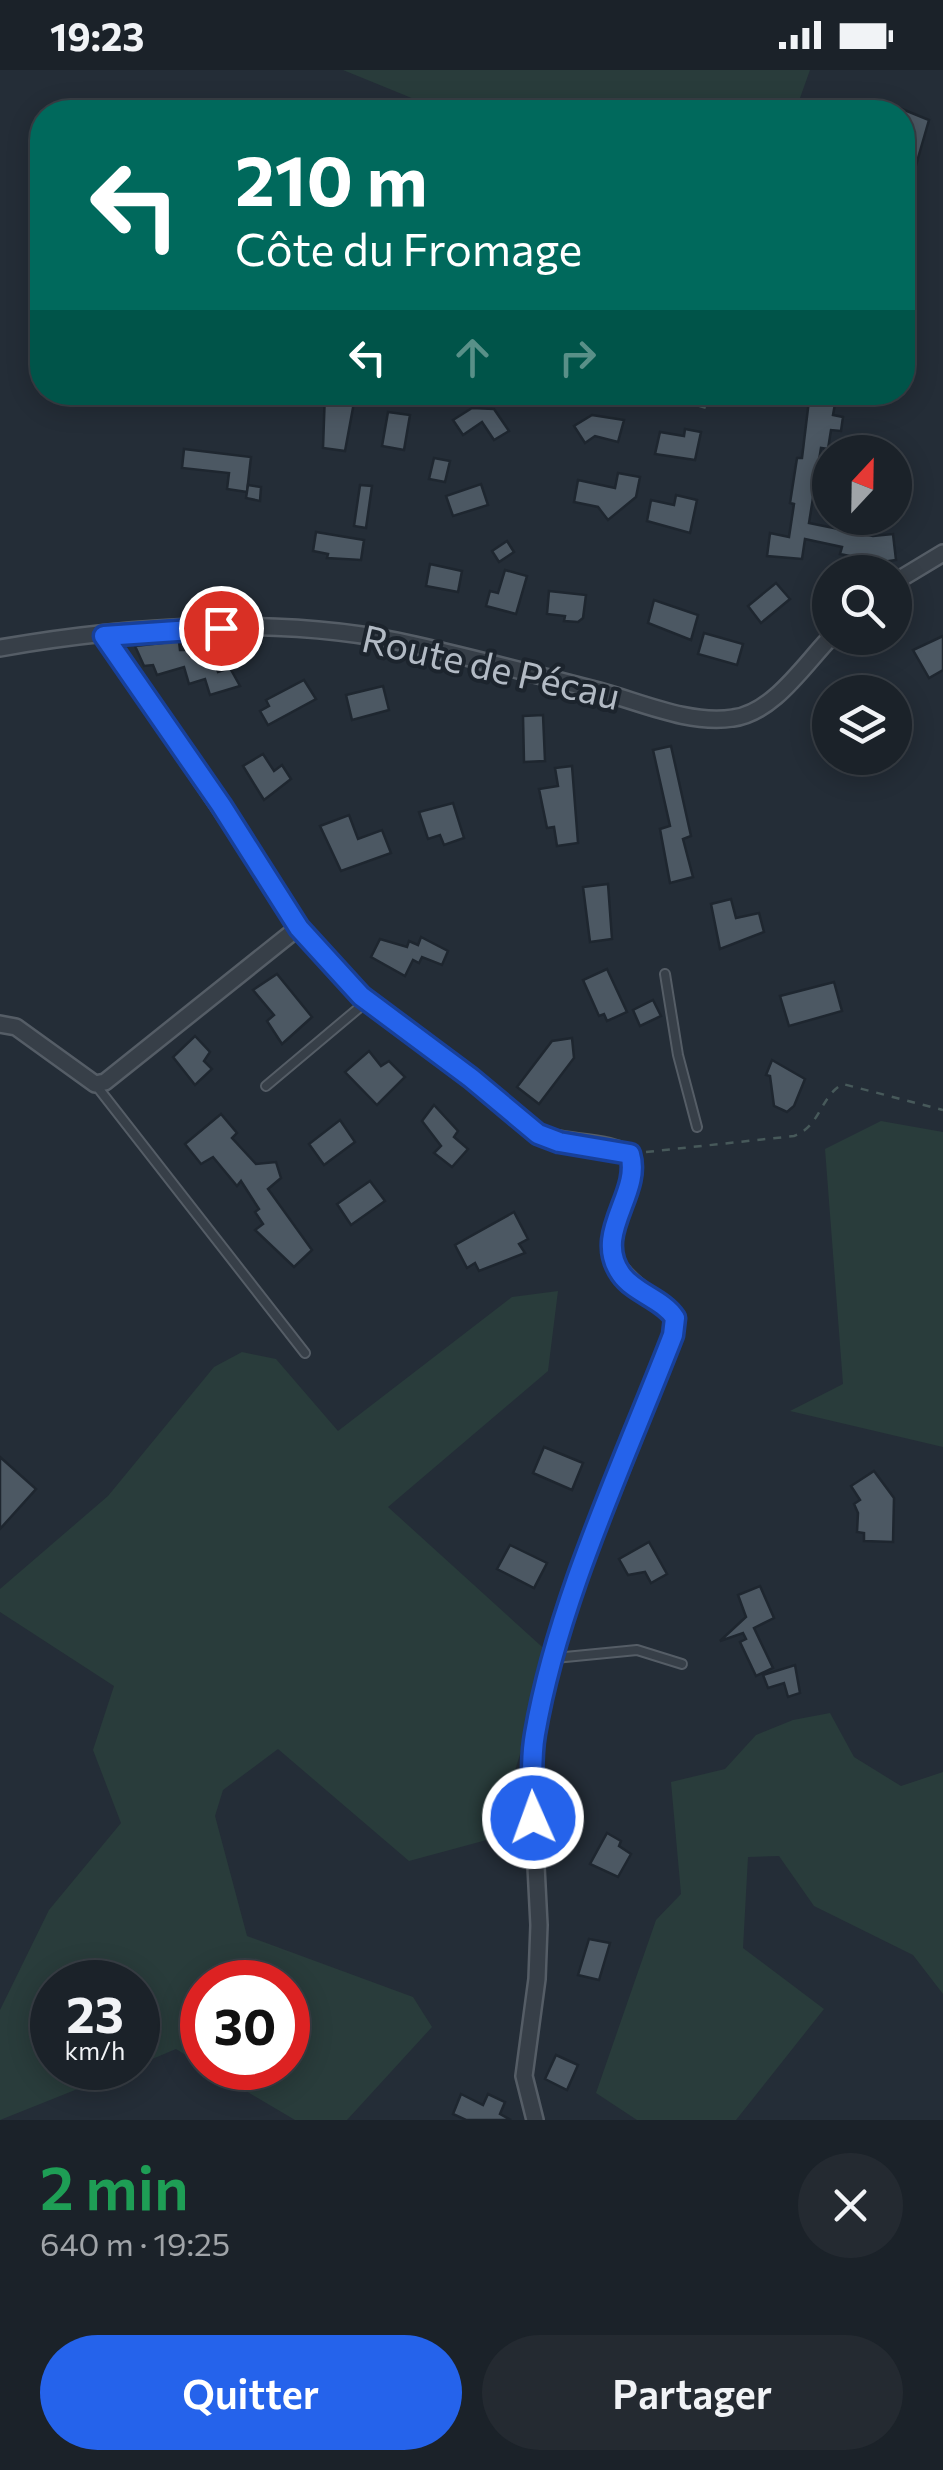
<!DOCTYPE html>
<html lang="fr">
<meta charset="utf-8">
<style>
:root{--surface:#1b2229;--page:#242a31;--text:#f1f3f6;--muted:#a0a4a8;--line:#393f46;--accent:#2563eb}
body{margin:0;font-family:Commissioner,sans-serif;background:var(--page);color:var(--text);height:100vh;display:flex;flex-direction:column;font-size:38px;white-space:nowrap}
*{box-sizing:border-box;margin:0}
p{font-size:32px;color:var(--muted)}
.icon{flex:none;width:55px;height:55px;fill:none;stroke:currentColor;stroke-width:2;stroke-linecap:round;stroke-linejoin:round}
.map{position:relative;height:2050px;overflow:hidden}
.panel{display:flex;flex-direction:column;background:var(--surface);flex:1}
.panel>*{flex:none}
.top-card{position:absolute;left:30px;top:30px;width:885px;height:305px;border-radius:40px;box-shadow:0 5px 25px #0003,0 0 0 2px var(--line);background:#00695c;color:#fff;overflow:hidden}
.needle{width:65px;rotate:22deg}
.tools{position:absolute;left:812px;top:365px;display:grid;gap:20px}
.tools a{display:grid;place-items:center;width:100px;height:100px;border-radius:50%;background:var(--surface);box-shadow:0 5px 25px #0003,0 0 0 2px var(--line);font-size:50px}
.speed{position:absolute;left:30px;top:1890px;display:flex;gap:20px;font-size:50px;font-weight:700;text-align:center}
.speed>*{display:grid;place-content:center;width:130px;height:130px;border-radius:50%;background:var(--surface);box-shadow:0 5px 25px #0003,0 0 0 2px var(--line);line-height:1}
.speed small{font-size:25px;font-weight:400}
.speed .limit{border:15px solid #d22;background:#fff;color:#111}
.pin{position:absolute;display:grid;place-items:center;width:85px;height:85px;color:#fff;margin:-42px;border:5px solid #fff;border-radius:50%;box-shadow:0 2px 10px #0007}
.me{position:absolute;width:110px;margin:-55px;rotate:358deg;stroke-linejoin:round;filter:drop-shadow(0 0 8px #0008)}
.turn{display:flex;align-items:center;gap:35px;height:210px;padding:0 40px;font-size:45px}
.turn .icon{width:130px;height:130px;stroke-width:2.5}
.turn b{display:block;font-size:70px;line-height:85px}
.lanes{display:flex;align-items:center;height:95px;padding:0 40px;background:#0003;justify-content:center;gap:50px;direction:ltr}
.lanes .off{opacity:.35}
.round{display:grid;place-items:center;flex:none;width:105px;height:105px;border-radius:52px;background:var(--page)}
.headline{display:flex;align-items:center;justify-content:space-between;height:170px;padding:0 40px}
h1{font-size:60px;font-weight:600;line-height:75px;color:#1e9e55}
.action{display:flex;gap:20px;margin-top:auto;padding:20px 40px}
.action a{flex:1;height:115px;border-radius:60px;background:var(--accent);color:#fff;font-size:40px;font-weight:600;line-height:115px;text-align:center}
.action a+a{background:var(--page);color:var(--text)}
.status{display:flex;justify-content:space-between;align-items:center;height:70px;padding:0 50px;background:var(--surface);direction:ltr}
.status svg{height:28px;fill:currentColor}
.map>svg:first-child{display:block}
</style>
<div class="status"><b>19:23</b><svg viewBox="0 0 49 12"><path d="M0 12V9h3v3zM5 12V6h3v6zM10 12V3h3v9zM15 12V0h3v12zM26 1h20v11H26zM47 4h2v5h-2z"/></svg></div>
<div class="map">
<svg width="943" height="2050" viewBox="0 0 943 2050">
<rect width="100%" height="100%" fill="#242d37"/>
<!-- green -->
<g fill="#293c3b">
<polygon points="343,0 810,0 795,42 446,42"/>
<polygon points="881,1051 943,1062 943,1377 790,1341 843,1314 825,1079"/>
<polygon points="558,1221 548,1301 388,1437 551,1585 494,1768 409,1791 278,1679 223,1720 215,1746 247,1866 413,1927 432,1957 347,2050 295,2050 207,1998 288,1998 288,1912 202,1912 202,1995 176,1979 138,1995 138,1912 52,1912 52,1998 130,1998 0,2050 0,1940 49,1840 121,1753 93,1680 114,1616 0,1542 0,1519 108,1426 214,1297 242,1282 276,1289 338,1361 512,1227"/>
<polygon points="830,1643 854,1687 901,1716 943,1702 943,1924 913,1885 814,1836 779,1786 748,1787 743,1878 824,1939 736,2050 637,2050 596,2023 656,1850 681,1824 671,1712 725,1699 756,1665 793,1650"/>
</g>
<!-- building -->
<g fill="#4c5863" stroke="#1e262f" stroke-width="2.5">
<polygon points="902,39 929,50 914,102 902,97"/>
<polygon points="325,322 351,322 355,327 345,381 323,378"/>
<polygon points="809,330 835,334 833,345 843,347 841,361 831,360 828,379 821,378 809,453 873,466 893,464 896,490 883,492 877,502 865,502 864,489 840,484 842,477 805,469 802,489 767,486 770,463 789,467 794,434 790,433 797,388 802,388"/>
<polygon points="472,338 494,339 509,361 494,370 482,352 463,365 453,350"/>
<polygon points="388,342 410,345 404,380 382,376"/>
<polygon points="592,345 624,350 618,372 595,366 585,373 574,356"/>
<polygon points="685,359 701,362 695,390 655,384 660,362 684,366"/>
<polygon points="184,379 251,387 247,422 227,419 229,403 182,398"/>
<polygon points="434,388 450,391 445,412 429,409"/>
<polygon points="618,403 640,407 636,427 608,450 598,437 574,432 578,410 615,418"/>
<polygon points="481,414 488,435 453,446 446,426"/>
<polygon points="248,415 261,417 260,431 246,428"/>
<polygon points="360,415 372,416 366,458 354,456"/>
<polygon points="676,425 697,430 690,463 647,451 651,430 674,435"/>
<polygon points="316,462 364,470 361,490 327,488 328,484 313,481"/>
<polygon points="507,471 514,482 499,492 492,481"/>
<polygon points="430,494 462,501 458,522 426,516"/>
<polygon points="505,500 527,506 516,544 486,536 490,521 498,523"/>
<polygon points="776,513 790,529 761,553 748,536"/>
<polygon points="549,521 586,525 583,548 578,552 564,551 565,546 547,544"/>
<polygon points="654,530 698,545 691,570 648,553"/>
<polygon points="704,563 743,574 737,595 698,584"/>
<polygon points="943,566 943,600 929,608 913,580"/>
<polygon points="179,571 180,580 187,580 190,586 209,579 218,602 230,598 240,616 210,625 205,609 189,614 184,597 157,605 153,595 144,596 135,576"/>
<polygon points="304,610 316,629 268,655 260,641 269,636 266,630"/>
<polygon points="383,616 389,640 352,650 346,625"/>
<polygon points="543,645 545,691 524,692 523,646"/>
<polygon points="671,676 691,766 683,769 693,807 670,813 660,759 670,756 653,680"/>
<polygon points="263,684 274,701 282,695 291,709 264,730 243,696"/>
<polygon points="572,696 578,773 557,776 554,757 547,758 539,719 558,716 555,698"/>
<polygon points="453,733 464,768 444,775 440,765 428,769 419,742"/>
<polygon points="349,745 358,769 382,760 391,783 341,801 320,756"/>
<polygon points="608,814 612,869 590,872 583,817"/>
<polygon points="731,829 736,848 759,843 764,862 720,879 711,834"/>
<polygon points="421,867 448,881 442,895 422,887 419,893 413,890 405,906 371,887 380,869 407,877 409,871 418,875"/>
<polygon points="607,899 627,942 607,951 604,944 599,946 583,910"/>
<polygon points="277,904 312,947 282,974 267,951 274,945 253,920"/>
<polygon points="834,912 842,941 789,956 780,926"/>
<polygon points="653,930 661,946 640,956 633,940"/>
<polygon points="195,966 210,982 204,991 212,999 195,1015 173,987"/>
<polygon points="572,968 574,988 539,1034 517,1017 552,971"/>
<polygon points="369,981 381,996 389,991 405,1007 377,1035 345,1002"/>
<polygon points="772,990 805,1009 794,1036 787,1042 774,1036 770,1006 766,1005"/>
<polygon points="434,1035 458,1061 454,1067 468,1079 452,1097 434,1083 441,1076 422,1051"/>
<polygon points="221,1044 237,1063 232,1068 256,1094 276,1092 281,1108 268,1119 312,1180 294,1197 255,1160 263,1154 255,1142 259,1139 241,1111 237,1116 213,1087 201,1094 185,1074"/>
<polygon points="340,1050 355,1072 324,1095 309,1074"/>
<polygon points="370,1111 385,1131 351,1155 337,1134"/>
<polygon points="514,1142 528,1169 519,1174 525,1183 479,1201 475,1193 467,1198 455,1175"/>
<polygon points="544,1377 583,1393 572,1420 533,1403"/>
<polygon points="0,1387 36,1419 0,1459"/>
<polygon points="874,1401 894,1428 893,1472 864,1471 864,1463 857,1462 858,1443 854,1434 860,1430 851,1416"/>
<polygon points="649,1472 667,1504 651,1513 645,1502 628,1505 619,1489"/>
<polygon points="510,1475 547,1493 534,1518 497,1499"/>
<polygon points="760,1516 774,1548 754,1558 773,1598 756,1606 740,1572 746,1569 743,1563 720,1571 746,1547 738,1525"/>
<polygon points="795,1595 800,1623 788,1627 784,1613 768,1618 763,1605"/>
<polygon points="607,1763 621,1771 619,1776 631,1784 618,1807 590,1794"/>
<polygon points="589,1869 610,1873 599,1910 578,1905"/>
<polygon points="556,1985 578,1995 567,2020 545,2009"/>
<polygon points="461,2024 483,2035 488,2024 505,2032 500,2044 511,2050 466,2050 453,2044"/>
</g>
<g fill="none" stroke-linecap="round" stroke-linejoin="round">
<!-- lane casing -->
<g stroke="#555d66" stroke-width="12">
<g id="lane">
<polyline points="665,904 678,985 697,1057"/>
<polyline points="95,1014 305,1283"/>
<polyline points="266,1016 366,932"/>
<polyline points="555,1588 637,1580 682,1594"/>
</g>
</g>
<!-- street casing -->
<g stroke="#555d66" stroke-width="20">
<g id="street">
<polyline points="895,512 943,483"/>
<path d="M104,566L306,865L375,939L471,1008L538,1064C564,1075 613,1069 632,1088C628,1180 569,1171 673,1243L675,1259C626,1403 548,1544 531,1698L539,1855L537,1909L524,2006L535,2050"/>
<path d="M0,578C130,555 285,545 415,575C477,589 538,605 599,621C640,632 690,655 733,648C773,643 804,595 830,568"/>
<polyline points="0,954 16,957 95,1014 105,1012 299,857"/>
</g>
</g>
<!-- path -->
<g stroke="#47595a" stroke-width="2.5" stroke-dasharray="8 8" stroke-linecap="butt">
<polyline points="652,322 706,338"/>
<path d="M646,1082L794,1066C821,1056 820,1026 843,1014L943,1040"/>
</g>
<!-- lane -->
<use href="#lane" stroke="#373f48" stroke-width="8"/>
<!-- street -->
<use href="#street" stroke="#373f48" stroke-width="15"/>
</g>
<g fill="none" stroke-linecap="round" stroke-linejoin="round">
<!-- route casing -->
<g stroke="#184099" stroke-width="25">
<path id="route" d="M221,558L104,566L221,735L299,858L361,926L471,1008L538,1064L559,1072L630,1084C642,1124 592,1163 621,1204C634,1223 663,1229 675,1248L673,1265C624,1392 558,1530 535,1664C530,1692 533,1720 533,1748"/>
</g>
<!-- route -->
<use href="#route" stroke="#2563eb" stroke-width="18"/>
</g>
<g text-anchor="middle" stroke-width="8" stroke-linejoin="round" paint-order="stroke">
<!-- street labels -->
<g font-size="38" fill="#b2bac4" stroke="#1c242d">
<text transform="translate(491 598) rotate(13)" y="13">Route de Pécau</text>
</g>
</g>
</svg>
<div class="tools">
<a><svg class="needle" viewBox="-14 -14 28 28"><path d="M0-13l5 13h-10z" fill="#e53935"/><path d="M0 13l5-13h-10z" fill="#a0a4a8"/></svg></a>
<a><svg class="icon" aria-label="search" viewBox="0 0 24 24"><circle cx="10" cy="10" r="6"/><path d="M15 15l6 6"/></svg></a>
<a><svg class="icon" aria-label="layers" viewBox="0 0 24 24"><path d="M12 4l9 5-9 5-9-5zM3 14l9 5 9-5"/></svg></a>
</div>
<div class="speed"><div>23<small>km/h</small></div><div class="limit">30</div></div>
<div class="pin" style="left:221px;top:558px;background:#d93025"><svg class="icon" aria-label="arrive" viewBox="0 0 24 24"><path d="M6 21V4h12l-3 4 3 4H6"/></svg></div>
<svg class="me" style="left:533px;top:1748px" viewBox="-20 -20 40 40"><circle r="17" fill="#2563eb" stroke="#fff" stroke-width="3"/><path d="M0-11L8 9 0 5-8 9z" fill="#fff"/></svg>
<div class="top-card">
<div class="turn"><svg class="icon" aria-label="left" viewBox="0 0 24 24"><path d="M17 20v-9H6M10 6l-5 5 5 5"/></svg><div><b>210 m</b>Côte du Fromage</div></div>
<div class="lanes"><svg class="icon" aria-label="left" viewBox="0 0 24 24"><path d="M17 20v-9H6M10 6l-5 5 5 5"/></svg><svg class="icon off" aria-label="ahead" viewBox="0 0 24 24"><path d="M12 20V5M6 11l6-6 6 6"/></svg><svg class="icon off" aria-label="right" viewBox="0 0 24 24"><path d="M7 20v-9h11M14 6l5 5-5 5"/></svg></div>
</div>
</div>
<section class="panel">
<div class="headline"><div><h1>2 min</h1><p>640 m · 19:25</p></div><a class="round"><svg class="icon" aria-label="close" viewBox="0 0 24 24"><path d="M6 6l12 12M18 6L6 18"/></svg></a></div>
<div class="action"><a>Quitter</a><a>Partager</a></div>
</section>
